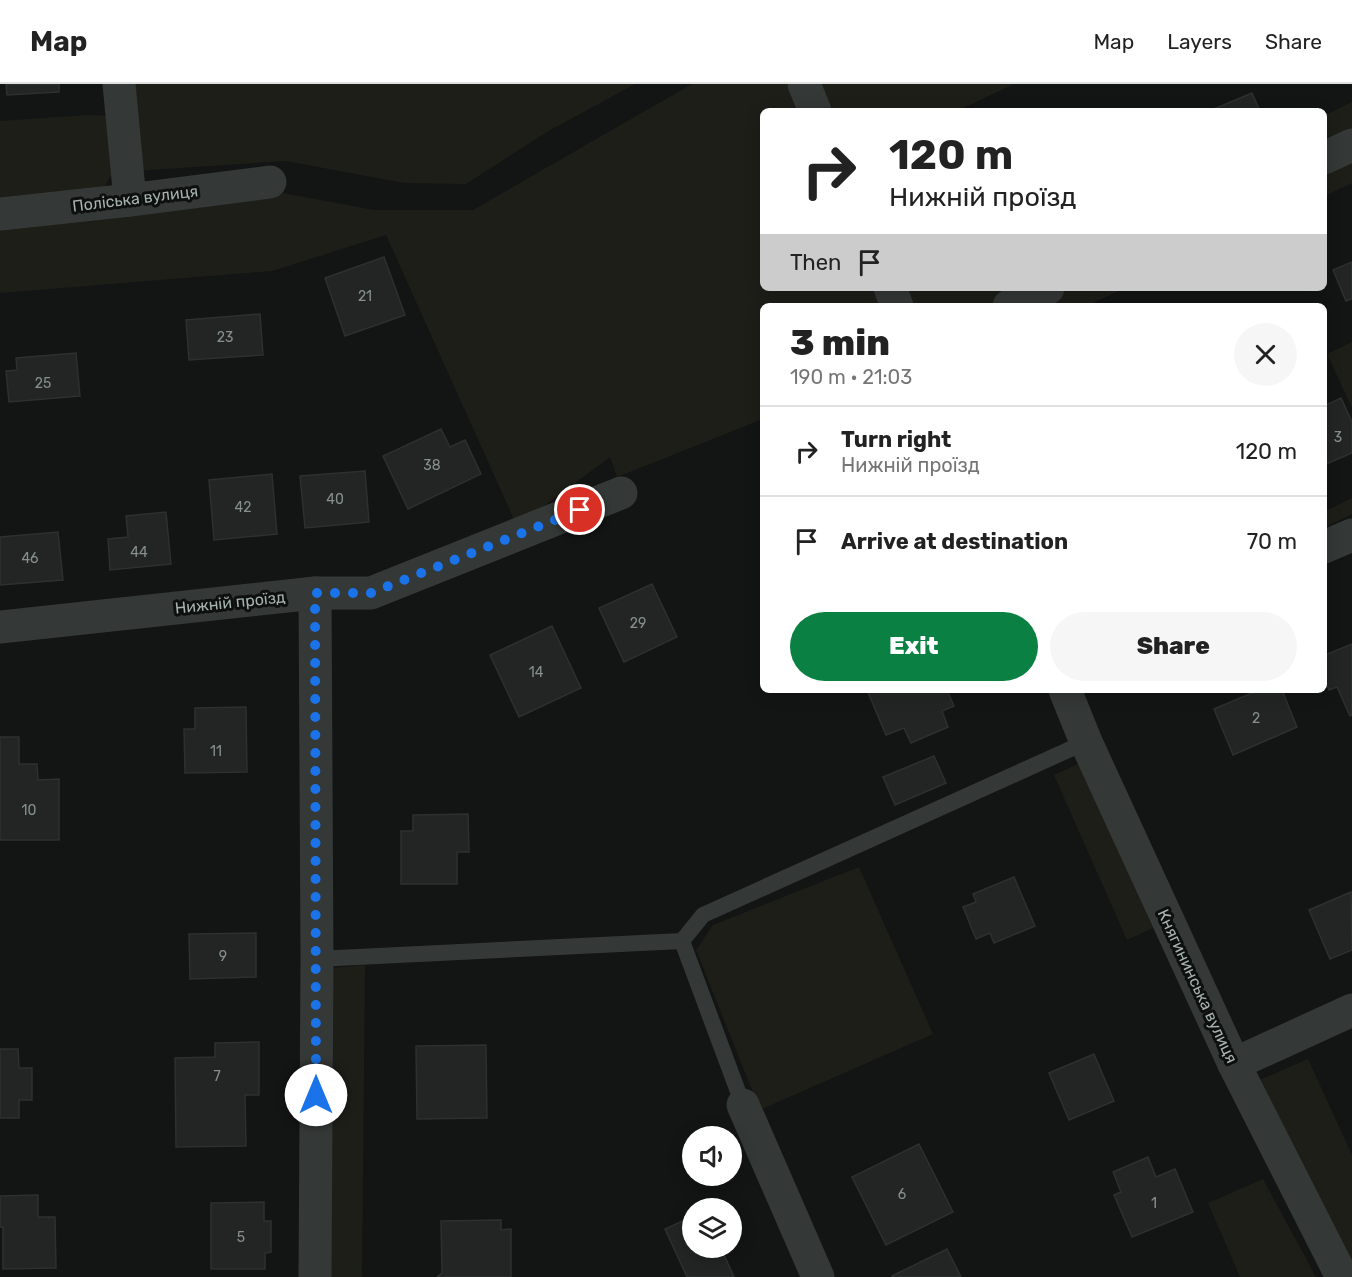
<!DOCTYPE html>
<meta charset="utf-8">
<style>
:root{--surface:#fff;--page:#f6f6f6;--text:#222;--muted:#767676;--line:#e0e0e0;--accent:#0b8043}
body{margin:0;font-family:Rubik,sans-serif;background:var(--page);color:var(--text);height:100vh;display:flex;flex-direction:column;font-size:22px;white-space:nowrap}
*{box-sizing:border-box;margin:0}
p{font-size:20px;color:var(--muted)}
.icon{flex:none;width:33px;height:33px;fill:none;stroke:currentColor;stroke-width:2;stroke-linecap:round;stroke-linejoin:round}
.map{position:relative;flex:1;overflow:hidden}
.details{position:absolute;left:760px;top:219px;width:567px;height:390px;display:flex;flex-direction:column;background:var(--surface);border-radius:9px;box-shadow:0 3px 15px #0003}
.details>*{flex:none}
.banner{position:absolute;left:760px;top:24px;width:567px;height:183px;border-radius:9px;box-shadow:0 3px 15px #0003;background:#fff;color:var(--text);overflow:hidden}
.tools{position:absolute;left:682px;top:1042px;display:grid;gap:12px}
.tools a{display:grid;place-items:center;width:60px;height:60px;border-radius:50%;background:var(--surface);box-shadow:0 3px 15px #0003;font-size:30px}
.pin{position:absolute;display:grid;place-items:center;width:51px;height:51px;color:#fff;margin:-26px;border:3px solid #fff;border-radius:50%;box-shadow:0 2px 6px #0007}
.me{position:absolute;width:66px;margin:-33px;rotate:0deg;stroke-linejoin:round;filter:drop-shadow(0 0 4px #0008)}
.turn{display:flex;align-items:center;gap:21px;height:126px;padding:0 30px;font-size:27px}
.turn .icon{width:78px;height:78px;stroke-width:2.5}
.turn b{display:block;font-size:42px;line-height:51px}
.then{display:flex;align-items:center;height:57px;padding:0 30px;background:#0003;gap:12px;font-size:22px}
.round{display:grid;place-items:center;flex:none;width:63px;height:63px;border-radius:32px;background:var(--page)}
.head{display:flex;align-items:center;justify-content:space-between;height:102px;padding:0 30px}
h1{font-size:36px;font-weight:800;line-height:45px}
.primary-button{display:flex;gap:12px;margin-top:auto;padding:12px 30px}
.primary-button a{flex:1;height:69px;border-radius:36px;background:var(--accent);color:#fff;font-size:24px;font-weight:800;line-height:69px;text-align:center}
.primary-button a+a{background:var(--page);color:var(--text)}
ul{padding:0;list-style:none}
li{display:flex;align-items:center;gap:18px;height:90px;padding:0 30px;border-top:2px solid var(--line)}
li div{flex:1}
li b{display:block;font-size:22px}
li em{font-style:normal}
header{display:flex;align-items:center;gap:36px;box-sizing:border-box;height:84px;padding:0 30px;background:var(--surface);border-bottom:2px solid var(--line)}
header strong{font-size:28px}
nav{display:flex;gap:33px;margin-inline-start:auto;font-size:21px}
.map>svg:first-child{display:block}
</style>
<header>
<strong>Map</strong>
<nav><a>Map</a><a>Layers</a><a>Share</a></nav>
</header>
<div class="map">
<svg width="1352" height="1193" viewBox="0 0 1352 1193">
<rect width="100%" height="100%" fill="#131414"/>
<!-- green -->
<g fill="#1e1e19">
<polygon points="128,0 635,0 547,48 466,100 404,99 286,77 135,87"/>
<polygon points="692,0 787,0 798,27 764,27 764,204 874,204 882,222 764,222 763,335 617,393 610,373 517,442 386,151 272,187 0,209 0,140 267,106 374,126 473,126"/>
<polygon points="815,0 1011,0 1012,1 957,27 827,27"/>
<polygon points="1352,18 1352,47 1325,60 1325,31"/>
<polygon points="88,31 113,32 114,87 104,103 0,121 0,37"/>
<polygon points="1352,73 1352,99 1325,112 1324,86"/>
<polygon points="902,204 1025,204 987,222 909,222"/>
<polygon points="1071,204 1125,204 1086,222 1033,222"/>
<polygon points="1352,258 1352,324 1327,270"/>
<polygon points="1352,414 1352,430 1325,443 1325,427"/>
<polygon points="1080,679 1153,844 1127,856 1054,691"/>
<polygon points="859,783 933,950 760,1026 696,866 713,841"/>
<polygon points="365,881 362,1193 331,1193 332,884"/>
<polygon points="1308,975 1352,1071 1352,1179 1257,997"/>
<polygon points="1263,1095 1316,1193 1240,1193 1208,1119"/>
</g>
<!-- building -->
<g fill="#232525" stroke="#2d302f" stroke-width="1.5">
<polygon points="6,0 59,0 59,8 7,11"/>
<polygon points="1252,9 1260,27 1209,27"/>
<polygon points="384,173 405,231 345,252 325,194"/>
<polygon points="1352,178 1352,215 1346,217 1333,186"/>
<polygon points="260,230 263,271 189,276 186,236"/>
<polygon points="76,269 80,312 9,318 6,287 17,286 16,274"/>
<polygon points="1341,314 1352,338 1352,369 1324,381 1324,322"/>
<polygon points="441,345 450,363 465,356 481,390 408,425 383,372"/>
<polygon points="365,387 369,438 305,444 300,392"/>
<polygon points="272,390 277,450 214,456 209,396"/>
<polygon points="166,428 171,480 110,486 108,455 128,453 126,432"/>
<polygon points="58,448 63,496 0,501 0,453"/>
<polygon points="652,500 677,553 624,578 599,524"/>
<polygon points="552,542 581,604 519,633 490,571"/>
<polygon points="1352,560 1352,631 1350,632 1337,603 1329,606 1324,594 1324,578 1327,577 1325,571"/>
<polygon points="867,606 947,606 954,622 942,627 948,643 911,659 904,644 886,651"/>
<polygon points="1259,606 1282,606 1297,643 1233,671 1214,625"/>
<polygon points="246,623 247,688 185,689 184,645 195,645 195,624"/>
<polygon points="0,653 19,653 19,680 37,680 38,696 59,695 59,756 0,756"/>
<polygon points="934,672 946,699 895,721 883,693"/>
<polygon points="468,730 469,768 457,768 457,800 401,800 401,747 413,747 413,731"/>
<polygon points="1014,793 1035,842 994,859 990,849 976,855 963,823 976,818 973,810"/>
<polygon points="1351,808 1352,866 1330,875 1309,826"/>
<polygon points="256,849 256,893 190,895 189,850"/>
<polygon points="259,958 259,1011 245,1011 246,1062 176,1063 175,974 215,973 215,959"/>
<polygon points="486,961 487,1034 417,1035 416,962"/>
<polygon points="0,965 18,965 19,984 32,984 32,1016 19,1016 19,1034 0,1034"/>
<polygon points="1094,970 1114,1017 1069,1036 1049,989"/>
<polygon points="919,1060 953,1128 886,1161 852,1093"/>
<polygon points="1148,1073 1156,1093 1175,1085 1193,1128 1132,1153 1114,1111 1121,1108 1113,1088"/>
<polygon points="38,1111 38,1133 55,1133 56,1184 3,1185 3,1143 0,1143 0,1112"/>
<polygon points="264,1118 264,1137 271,1137 271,1168 265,1169 265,1185 211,1185 211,1119"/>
<polygon points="693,1132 693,1164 721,1164 734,1193 687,1193 665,1145"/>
<polygon points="501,1136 501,1146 511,1145 511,1193 437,1193 442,1189 441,1137"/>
<polygon points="947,1165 961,1193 892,1193 892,1192"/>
</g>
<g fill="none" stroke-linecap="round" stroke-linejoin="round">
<!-- service -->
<g stroke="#343837" stroke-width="16">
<polyline points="682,857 743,1021"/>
<polyline points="317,875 682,857 703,831 1086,658"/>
</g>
<!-- minor -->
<g stroke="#343837" stroke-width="33">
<polyline points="119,0 130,116"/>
<polyline points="804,0 815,27"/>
<polyline points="1324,74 1352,61"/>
<polyline points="0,130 130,116 270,98"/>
<polyline points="890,204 897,222"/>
<polyline points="1009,222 1048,204"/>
<polyline points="1324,463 1352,451"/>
<polyline points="315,509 317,875 315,1193"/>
<polyline points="0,543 315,509 371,509 621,409"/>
<polyline points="1065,606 1086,658 1234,980 1342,1193"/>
<polyline points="1234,980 1352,926"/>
<polyline points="743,1021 818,1193"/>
</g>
</g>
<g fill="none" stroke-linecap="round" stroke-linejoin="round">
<!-- route -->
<polyline stroke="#1a73e8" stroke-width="10" stroke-dasharray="0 18" points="316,1011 315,509 371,509 580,426"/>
</g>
<g text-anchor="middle" stroke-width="6" stroke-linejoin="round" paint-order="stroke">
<!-- number labels -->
<g font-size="14" fill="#85908b">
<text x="365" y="217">21</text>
<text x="225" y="258">23</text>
<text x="43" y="304">25</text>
<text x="1338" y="358">3</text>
<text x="432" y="386">38</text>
<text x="335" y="420">40</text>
<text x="243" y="428">42</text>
<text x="139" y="473">44</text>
<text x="30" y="479">46</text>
<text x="638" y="544">29</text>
<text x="536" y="593">14</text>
<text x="1256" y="639">2</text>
<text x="216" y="672">11</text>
<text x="29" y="731">10</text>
<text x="223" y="877">9</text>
<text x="217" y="997">7</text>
<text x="902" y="1115">6</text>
<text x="1154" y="1124">1</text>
<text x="241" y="1158">5</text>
</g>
<!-- street labels -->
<g font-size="16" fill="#a6b3ad" stroke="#0e0f0f">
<text transform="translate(135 114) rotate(-7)" y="6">Поліська вулиця</text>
<text transform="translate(230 518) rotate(-6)" y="6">Нижній проїзд</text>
<text transform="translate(1198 902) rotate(65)" y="6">Княгининська вулиця</text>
</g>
</g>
</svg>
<div class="tools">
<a><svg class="icon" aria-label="sound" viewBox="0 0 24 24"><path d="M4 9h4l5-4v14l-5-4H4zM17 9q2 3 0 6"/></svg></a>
<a><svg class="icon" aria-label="layers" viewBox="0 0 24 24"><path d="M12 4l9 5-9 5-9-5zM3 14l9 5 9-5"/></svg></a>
</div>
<div class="pin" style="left:580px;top:426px;background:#d93025"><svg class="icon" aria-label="arrive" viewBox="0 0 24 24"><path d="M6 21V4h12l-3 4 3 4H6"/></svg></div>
<svg class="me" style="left:316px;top:1011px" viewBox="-20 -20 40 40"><circle r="19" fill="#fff"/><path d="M0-13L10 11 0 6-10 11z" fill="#1a73e8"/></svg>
<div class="banner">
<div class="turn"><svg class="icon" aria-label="right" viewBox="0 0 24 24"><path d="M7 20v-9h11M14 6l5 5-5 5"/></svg><div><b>120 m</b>Нижній проїзд</div></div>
<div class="then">Then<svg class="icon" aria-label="arrive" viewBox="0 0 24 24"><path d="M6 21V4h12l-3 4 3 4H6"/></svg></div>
</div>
<section class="details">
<div class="head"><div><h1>3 min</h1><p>190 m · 21:03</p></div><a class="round"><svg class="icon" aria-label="close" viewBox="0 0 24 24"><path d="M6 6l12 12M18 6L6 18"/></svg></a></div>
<ul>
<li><svg class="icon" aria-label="right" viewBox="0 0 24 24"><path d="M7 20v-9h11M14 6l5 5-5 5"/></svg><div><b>Turn right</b><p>Нижній проїзд</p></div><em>120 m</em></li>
<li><svg class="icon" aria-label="arrive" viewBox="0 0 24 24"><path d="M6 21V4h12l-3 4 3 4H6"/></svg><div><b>Arrive at destination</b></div><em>70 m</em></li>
</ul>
<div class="primary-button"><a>Exit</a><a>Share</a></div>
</section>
</div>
